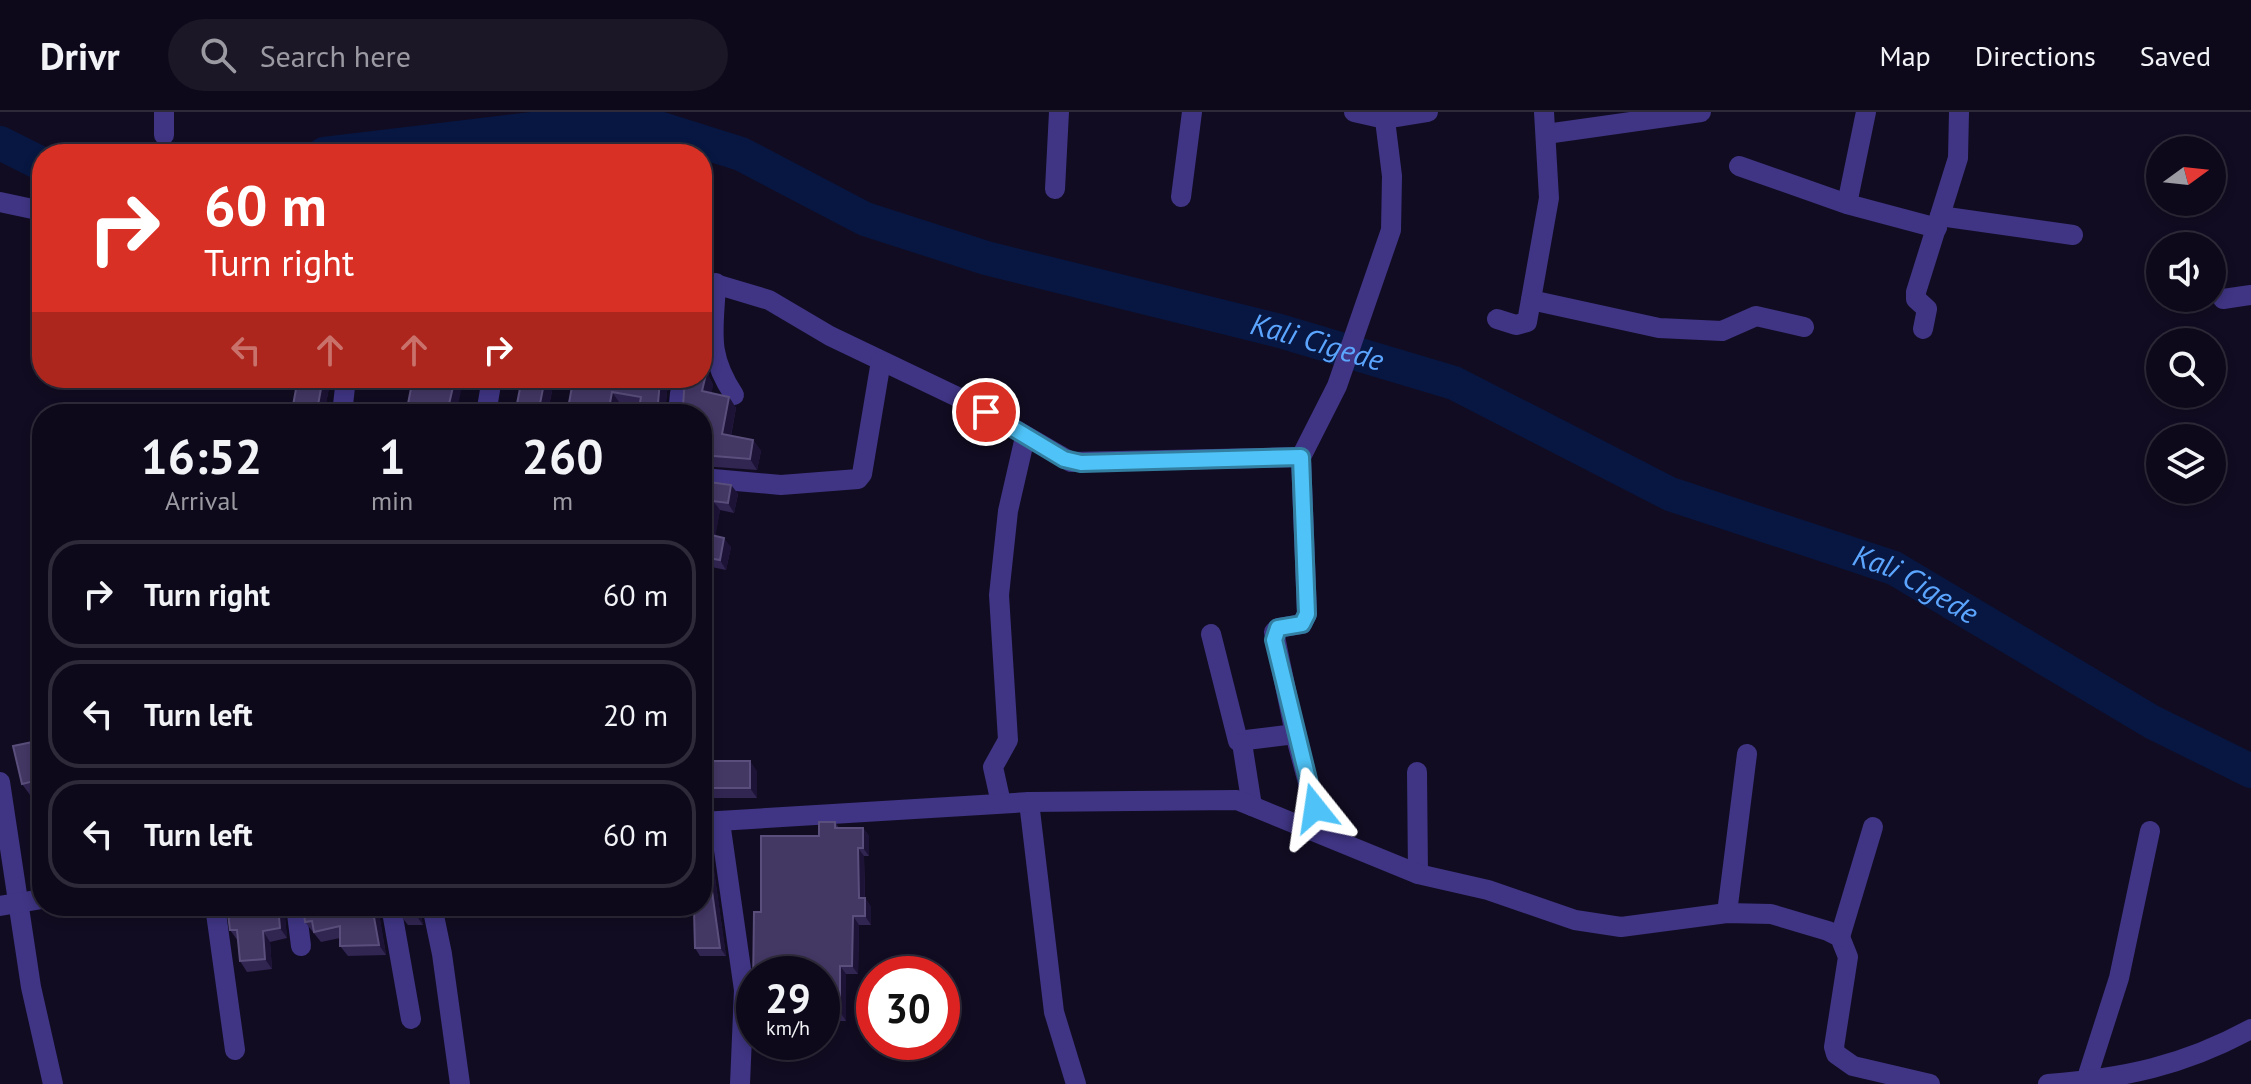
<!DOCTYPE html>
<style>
:root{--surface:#0e091a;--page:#1c1727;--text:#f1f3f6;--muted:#9b9aa2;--line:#2e2a39}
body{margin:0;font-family:"PT Sans",sans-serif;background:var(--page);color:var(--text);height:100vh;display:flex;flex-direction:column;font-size:30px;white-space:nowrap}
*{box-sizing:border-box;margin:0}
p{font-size:26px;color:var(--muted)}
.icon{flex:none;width:44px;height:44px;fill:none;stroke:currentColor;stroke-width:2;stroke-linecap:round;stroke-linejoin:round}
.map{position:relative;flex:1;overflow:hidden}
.sheet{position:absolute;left:32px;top:292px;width:680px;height:512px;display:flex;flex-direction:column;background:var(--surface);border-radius:32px;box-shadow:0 4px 12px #0003,0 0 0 2px var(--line)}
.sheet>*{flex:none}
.guide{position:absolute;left:32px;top:32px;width:680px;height:244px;border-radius:32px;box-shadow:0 4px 12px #0003,0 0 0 2px var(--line);background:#d93025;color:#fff;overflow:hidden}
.needle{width:52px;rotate:75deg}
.controls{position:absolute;left:2146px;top:24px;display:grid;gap:16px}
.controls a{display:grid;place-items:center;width:80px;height:80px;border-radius:50%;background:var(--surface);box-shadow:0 4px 12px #0003,0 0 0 2px var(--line);font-size:40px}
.speed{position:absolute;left:736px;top:844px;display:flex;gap:16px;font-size:40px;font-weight:700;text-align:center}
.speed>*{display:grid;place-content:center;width:104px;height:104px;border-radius:50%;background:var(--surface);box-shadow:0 4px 12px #0003,0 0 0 2px var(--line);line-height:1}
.speed small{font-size:20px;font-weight:400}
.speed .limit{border:12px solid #d22;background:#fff;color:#111}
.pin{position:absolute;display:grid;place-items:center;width:68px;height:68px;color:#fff;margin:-34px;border:4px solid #fff;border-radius:50%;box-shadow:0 2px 8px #0007}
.me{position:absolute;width:88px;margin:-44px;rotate:345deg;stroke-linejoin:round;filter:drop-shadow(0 0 6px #0008)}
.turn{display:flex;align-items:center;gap:28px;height:168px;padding:0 40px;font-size:36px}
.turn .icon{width:104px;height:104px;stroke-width:2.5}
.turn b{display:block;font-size:56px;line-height:68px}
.lanes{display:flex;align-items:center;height:76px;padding:0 40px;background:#0003;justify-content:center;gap:40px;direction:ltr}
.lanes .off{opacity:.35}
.eta{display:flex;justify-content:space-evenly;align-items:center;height:136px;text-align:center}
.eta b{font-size:48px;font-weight:700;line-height:56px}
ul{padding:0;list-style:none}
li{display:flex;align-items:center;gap:24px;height:108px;margin:0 16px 12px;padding:0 24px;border:4px solid var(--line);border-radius:32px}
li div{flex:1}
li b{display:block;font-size:30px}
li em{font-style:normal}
header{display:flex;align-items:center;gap:48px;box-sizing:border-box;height:112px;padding:0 40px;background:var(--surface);border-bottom:2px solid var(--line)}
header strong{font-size:38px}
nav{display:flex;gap:44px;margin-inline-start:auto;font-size:28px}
.search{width:560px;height:72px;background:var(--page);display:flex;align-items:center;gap:20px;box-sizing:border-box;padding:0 28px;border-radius:44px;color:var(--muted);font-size:30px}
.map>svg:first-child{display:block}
</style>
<header>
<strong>Drivr</strong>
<div class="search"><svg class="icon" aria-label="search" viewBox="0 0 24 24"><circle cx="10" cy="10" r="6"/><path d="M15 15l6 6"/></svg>Search here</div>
<nav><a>Map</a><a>Directions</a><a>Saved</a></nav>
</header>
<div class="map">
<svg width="2251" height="972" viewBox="0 0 2251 972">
<rect width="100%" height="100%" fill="#120c22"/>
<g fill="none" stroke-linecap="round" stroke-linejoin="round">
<!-- river -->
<g stroke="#071741" stroke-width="34">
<polyline points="0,31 42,52"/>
<path id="s1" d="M324,42L565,13H649L741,42L865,107L986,146L1280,219L1454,271L1670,382L1894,456L2152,610L2251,659"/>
</g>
<!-- street -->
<g stroke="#3f3584" stroke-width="20">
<polyline points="164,0 164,23"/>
<polyline points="1354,0 1385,7 1428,0"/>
<polyline points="1546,22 1701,0"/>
<polyline points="1739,54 1847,92 1937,116"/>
<polyline points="1055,77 1059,0"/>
<polyline points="1181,85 1192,0"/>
<polyline points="0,90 42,99"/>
<polyline points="1847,92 1866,0"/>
<polyline points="1940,104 2073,123"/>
<polyline points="702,168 769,188 830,224 968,290 1071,350 1301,345"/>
<path d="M716,171C714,219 706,241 734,283"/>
<polyline points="2223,187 2251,183"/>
<polyline points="1531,188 1659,216 1722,219 1756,204 1804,215"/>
<polyline points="1497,207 1516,213 1527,210 1549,86 1544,0"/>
<polyline points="1923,217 1927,197 1916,187 1916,180 1958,46 1959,0"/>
<polyline points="342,302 346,266"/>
<polyline points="486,302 492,266"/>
<polyline points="678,302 680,281"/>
<polyline points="702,366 781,373 858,367 862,362 881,249"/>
<polyline points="1211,522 1238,629 1295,622"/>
<polyline points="1242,631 1252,694"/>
<polyline points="1417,660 1418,762"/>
<polyline points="0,670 31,875 53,972"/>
<polyline points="1029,690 1054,900 1076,972"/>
<polyline points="1001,691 993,655 1008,628 999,483 1008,399 1025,325"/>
<polyline points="702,710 1029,690 1237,688 1418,762 1488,778 1575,808 1621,815 1727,801 1771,802 1828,819 1840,825 1848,845 1834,935 1836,942 1853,954 1930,972"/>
<polyline points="720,710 744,878 740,972"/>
<polyline points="1321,720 1295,622 1274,520 1278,516 1302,512 1307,502 1301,345 1337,274 1391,118 1392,64 1384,0"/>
<polyline points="0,794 42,787"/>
<polyline points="215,794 235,938"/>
<polyline points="296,794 301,834"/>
<polyline points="391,794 411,907"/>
<polyline points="432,794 442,842 460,972"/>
<polyline points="1727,801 1747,642"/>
<polyline points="1840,825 1873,715"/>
<polyline points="2086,969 2119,866 2150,719"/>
<path d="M2048,972C2124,966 2183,954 2251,917"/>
</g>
</g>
<!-- wall -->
<g fill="#312551">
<polygon points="702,252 707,260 713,273 711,281 729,285 736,296 731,324 753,328 761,339 757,358 702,354 702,302 683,294 685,270 682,268 674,270 667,279 665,302 640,294 619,290 617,302 567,302 571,278 553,274 548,299 515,302 522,266 702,266"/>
<polygon points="256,266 331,266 325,296 329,302 294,302 292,299 296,274"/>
<polygon points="702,369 731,373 738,382 734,401 720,398 715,424 731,435 726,458 702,453"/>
<polygon points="42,628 42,680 30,683 22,672"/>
<polygon points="702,644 706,644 709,649 757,659 757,686 702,686"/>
<polygon points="819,710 835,710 839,716 863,716 869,724 869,744 864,744 865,786 871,795 871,813 859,813 858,862 846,862 846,909 830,909 824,900 824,868 822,868 822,862 754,862 754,878 753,877 754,800 761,800 761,724 819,724"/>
<polygon points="703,715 709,723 726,844 700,844 695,836 694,803 691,798"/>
<polygon points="284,794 287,826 270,830 272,857 247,860 240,849 238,829 230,818 236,801"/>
<polygon points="303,794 379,794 378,796 386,843 348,844 340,834 340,826 321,830 305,810"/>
<polygon points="444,794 475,794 475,797 446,797"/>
<polygon points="419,796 423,813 408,813 400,803"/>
</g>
<!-- shaded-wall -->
<g fill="#1d1336">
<polygon points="702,252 707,260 713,273 710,290 702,279"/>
<polygon points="323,266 331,266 324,302 318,293"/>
<polygon points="455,266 464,266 456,302 447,301"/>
<polygon points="545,266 547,266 553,274 547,302 539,297"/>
<polygon points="662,266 671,266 674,270 667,279 665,302 663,302 658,291 660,269"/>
<polygon points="612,280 619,290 617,302 608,302"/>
<polygon points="729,285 736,296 729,333 722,322"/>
<polygon points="753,328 761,339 757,358 750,347"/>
<polygon points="731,373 738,382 734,401 728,391"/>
<polygon points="713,389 720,398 714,432 707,422"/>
<polygon points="724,426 731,435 726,458 720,448"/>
<polygon points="750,649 757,659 757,686 750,676"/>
<polygon points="703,715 709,723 726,844 720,836"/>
<polygon points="863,716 869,724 869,744 863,736"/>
<polygon points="858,736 864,744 865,795 859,786"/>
<polygon points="865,786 871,795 871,813 865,804"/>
<polygon points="278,794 284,794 287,826 280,816"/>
<polygon points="372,794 379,794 378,796 386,843 379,833"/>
<polygon points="414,794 420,794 419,796 423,813 416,803"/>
<polygon points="853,804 859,813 858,862 852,854"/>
<polygon points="263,819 270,830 272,857 265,847"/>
<polygon points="840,854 846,862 846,909 840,900"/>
</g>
<!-- building -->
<g fill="#433764" stroke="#5a4f7c" stroke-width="2">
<polygon points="702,254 706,262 702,279 729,285 722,322 753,328 750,347 702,343 702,302 677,302 683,294 685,266 702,266"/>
<polygon points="295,266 323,266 318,293 323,294 329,302 309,302 292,299 298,266"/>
<polygon points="413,266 455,266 447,301 454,302 406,302"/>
<polygon points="522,266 545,266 539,297 566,302 515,302"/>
<polygon points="559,266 662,266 660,269 658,291 663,302 665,302 638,302 641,285 612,280 608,302 567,302 573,269"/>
<polygon points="702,369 731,373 728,391 713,389 707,422 724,426 720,448 702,445"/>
<polygon points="42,628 42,667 22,672 13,634"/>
<polygon points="702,644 706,644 706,649 750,649 750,676 702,676"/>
<polygon points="819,710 835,710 835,716 863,716 863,736 858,736 859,786 865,786 865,804 853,804 852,854 840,854 840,900 824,900 824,859 794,859 794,862 754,862 754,877 753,877 754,800 761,800 761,724 819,724"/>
<polygon points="702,715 703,715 720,836 695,836 694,798 691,798 691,794 702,794"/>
<polygon points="233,794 278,794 280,816 263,819 265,847 240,849 237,818 230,818 228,802 236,801"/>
<polygon points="303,794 372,794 379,833 340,834 340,814 314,820 312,809 305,810"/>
<polygon points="398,794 414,794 416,803 400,803"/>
</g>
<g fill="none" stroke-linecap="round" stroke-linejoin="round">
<!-- route casing -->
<g stroke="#337fa1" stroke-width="20">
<polyline id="route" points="986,300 1064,347 1081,351 1301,345 1307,502 1302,512 1278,516 1274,528 1315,696"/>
</g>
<!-- route -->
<use href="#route" stroke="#4fc3f7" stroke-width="14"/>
</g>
<g text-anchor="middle" stroke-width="6" stroke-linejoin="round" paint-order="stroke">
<!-- water labels -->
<g font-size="30" font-style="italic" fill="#5ca5ff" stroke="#120c22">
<text dy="10" stroke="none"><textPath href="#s1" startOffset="1032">Kali Cigede</textPath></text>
<text dy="10" stroke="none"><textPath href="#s1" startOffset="1680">Kali Cigede</textPath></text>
</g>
</g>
</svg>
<div class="controls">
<a><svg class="needle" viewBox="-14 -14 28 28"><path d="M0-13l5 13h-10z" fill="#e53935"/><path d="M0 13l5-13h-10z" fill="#9b9aa2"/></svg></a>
<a><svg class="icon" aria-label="sound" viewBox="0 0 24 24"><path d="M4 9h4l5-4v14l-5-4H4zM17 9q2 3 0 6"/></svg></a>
<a><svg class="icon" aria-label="search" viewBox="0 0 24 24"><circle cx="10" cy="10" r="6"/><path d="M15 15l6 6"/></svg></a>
<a><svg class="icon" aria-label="layers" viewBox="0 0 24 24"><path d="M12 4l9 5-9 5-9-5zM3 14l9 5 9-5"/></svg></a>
</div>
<div class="speed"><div>29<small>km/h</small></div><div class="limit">30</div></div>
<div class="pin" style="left:986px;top:300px;background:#d93025"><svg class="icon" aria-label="arrive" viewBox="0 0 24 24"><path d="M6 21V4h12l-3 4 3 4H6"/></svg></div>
<svg class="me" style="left:1315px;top:696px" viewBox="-20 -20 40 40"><path d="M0-17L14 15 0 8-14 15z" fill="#4fc3f7" stroke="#fff" stroke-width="4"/></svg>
<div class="guide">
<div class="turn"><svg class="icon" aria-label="right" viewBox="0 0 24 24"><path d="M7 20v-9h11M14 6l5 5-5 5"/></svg><div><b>60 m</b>Turn right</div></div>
<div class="lanes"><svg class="icon off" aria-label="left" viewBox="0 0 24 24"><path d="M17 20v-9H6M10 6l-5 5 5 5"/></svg><svg class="icon off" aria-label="ahead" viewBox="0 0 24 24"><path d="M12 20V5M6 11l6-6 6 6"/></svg><svg class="icon off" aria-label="ahead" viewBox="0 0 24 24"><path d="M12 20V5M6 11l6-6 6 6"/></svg><svg class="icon" aria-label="right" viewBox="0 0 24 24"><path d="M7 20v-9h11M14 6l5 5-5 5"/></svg></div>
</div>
<section class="sheet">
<div class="eta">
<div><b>16:52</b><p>Arrival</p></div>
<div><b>1</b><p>min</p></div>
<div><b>260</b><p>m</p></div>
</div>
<ul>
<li><svg class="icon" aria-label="right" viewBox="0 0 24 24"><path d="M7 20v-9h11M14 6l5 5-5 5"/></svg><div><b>Turn right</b></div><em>60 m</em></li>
<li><svg class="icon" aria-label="left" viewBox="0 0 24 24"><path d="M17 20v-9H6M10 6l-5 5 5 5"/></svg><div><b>Turn left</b></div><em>20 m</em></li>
<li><svg class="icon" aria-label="left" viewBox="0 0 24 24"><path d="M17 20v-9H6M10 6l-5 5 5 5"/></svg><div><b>Turn left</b></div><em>60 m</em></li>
</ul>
</section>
</div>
